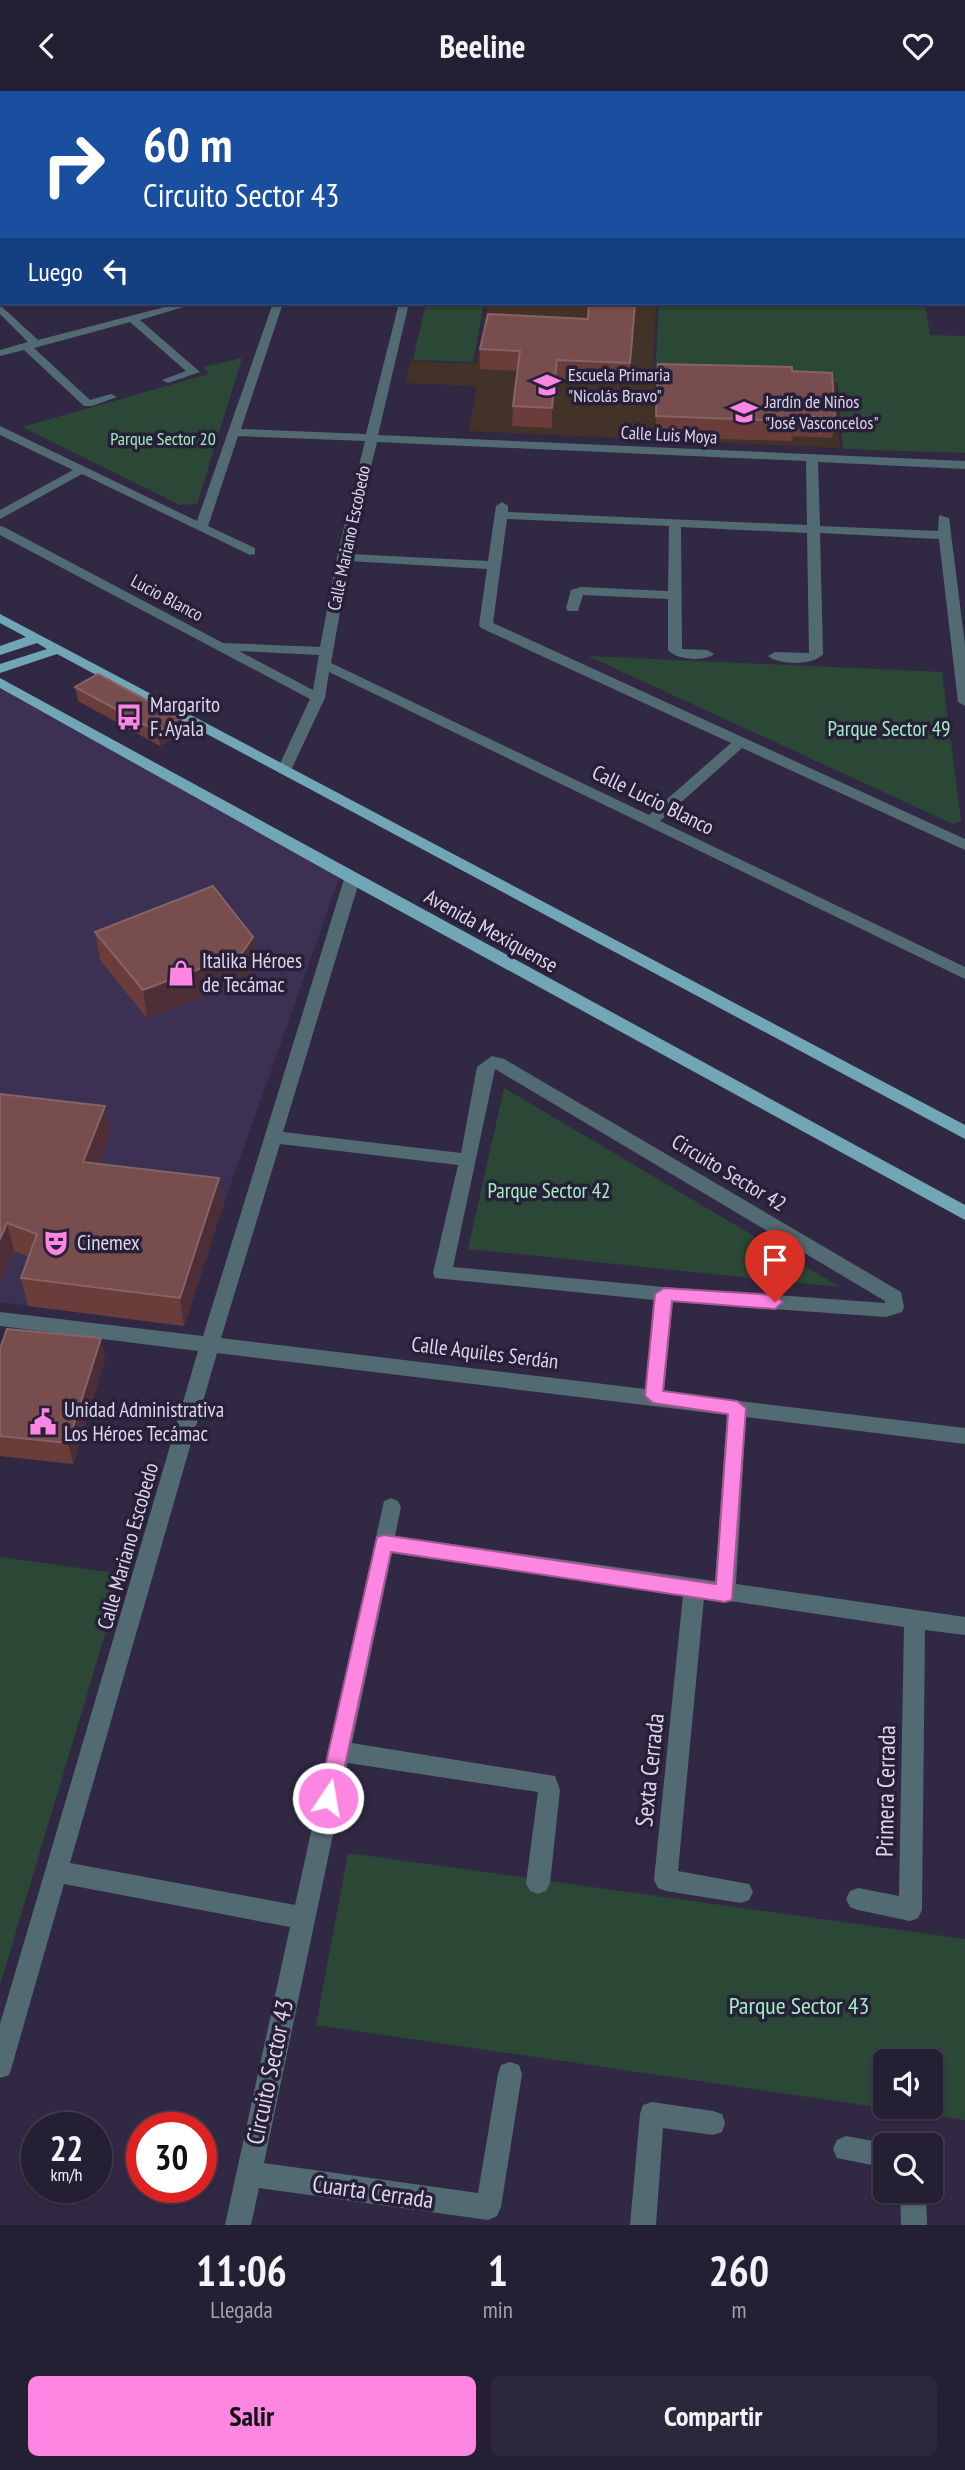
<!DOCTYPE html>
<html lang="es">
<meta charset="utf-8">
<style>
:root{--surface:#251f33;--page:#2d273b;--text:#f1f3f6;--muted:#a3a2ac;--line:#423d4e;--accent:#fd86e2}
body{margin:0;font-family:"PT Sans Narrow",sans-serif;background:var(--page);color:var(--text);height:100vh;display:flex;flex-direction:column;font-size:26px;white-space:nowrap}
*{box-sizing:border-box;margin:0}
p{font-size:23px;color:var(--muted)}
.icon{flex:none;width:38px;height:38px;fill:none;stroke:currentColor;stroke-width:2;stroke-linecap:round;stroke-linejoin:round}
.map{position:relative;height:2134px;overflow:hidden}
.side{display:flex;flex-direction:column;background:var(--surface);flex:1}
.side>*{flex:none}
.top-card{position:absolute;left:0px;top:0px;width:966px;height:214px;box-shadow:0 2px 5px #0004,0 0 0 2px var(--line);background:#1a4fa0;color:#fff;overflow:hidden}
.buttons{position:absolute;left:873px;top:1958px;display:grid;gap:14px}
.buttons a{display:grid;place-items:center;width:70px;height:70px;border-radius:10px;background:var(--surface);box-shadow:0 2px 5px #0004,0 0 0 2px var(--line);font-size:35px}
.speed{position:absolute;left:21px;top:2021px;display:flex;gap:14px;font-size:35px;font-weight:700;text-align:center}
.speed>*{display:grid;place-content:center;width:91px;height:91px;border-radius:50%;background:var(--surface);box-shadow:0 2px 5px #0004,0 0 0 2px var(--line);line-height:1}
.speed small{font-size:18px;font-weight:400}
.speed .limit{border:10px solid #d22;background:#fff;color:#111}
.pin{position:absolute;display:grid;place-items:center;width:60px;height:60px;color:#fff;margin:-72px -30px;border-radius:50% 50% 50% 0;rotate:-45deg;box-shadow:0 0 7px #0007}
.pin .icon{rotate:45deg}
.me{position:absolute;width:77px;margin:-38px;rotate:12deg;stroke-linejoin:round;filter:drop-shadow(0 0 5px #0008)}
.turn{display:flex;align-items:center;gap:24px;height:147px;padding:0 28px;font-size:32px}
.turn .icon{width:91px;height:91px;stroke-width:2.5}
.turn b{display:block;font-size:49px;line-height:60px}
.then{display:flex;align-items:center;height:66px;padding:0 28px;background:#0003;gap:14px;font-size:26px}
.eta{display:flex;justify-content:space-evenly;align-items:center;height:119px;text-align:center}
.eta b{font-size:42px;font-weight:600;line-height:49px}
.primary-button{display:flex;gap:14px;margin-top:auto;padding:14px 28px}
.primary-button a{flex:1;height:80px;border-radius:10px;background:var(--accent);color:#111;font-size:28px;font-weight:600;line-height:80px;text-align:center}
.primary-button a+a{background:var(--page);color:var(--text)}
header{display:flex;justify-content:space-between;align-items:center;height:91px;padding:0 28px;background:var(--surface);font-size:32px;font-weight:600}
.map>svg:first-child{display:block}
</style>
<header><svg class="icon" aria-label="back" viewBox="0 0 24 24"><path d="M15 5l-7 7 7 7"/></svg>Beeline<svg class="icon" aria-label="heart" viewBox="0 0 24 24"><path d="M12 20l-8-8c-3-5 5-10 8-4 3-6 11-1 8 4z"/></svg></header>
<div class="map">
<svg width="965" height="2134" viewBox="0 0 965 2134">
<rect width="100%" height="100%" fill="#312944"/>
<!-- built -->
<polygon fill="#3c3152" points="0,597 340,785 223,1115 184,1235 0,1211"/>
<!-- education -->
<polygon fill="#433228" points="488,212 656,212 653,285 836,293 840,357 469,340 477,295 405,292 411,270 476,273"/>
<!-- green -->
<g fill="#2b4736" fill-rule="evenodd">
<polygon points="426,212 484,212 473,271 413,269"/>
<polygon points="659,212 925,212 930,244 965,245 965,362 843,358 838,292 655,284"/>
<polygon points="242,267 197,413 180,414 22,336 209,283 203,276"/>
<polygon points="588,565 942,581 961,730 953,733"/>
<polygon points="504,997 840,1196 468,1158"/>
<polygon points="0,1466 123,1483 0,1894"/>
<path d="M348,1762L965,1848V2029L316,1934ZM886,1970H931V2016H886Z"/>
</g>
<g fill="none" stroke-linecap="round" stroke-linejoin="round">
<!-- minor -->
<g fill="#526b72" fill-rule="evenodd">
<polygon points="8,0 18,0 19,2 10,2"/>
<polygon points="141,0 151,0 152,2 143,2"/>
<polygon points="270,0 281,0 282,2 272,2"/>
<polygon points="326,0 342,0 325,2"/>
<polygon points="779,0 793,0 778,2"/>
<rect x="883" y="0" width="10" height="2"/>
<rect x="964" y="66" width="1" height="6"/>
<polygon points="2,77 2,84 0,84 0,78"/>
<polygon points="0,199 2,199 0,206"/>
<polygon points="180,212 197,212 140,229 200,281 168,292 162,289 186,280 130,231 34,257 90,309 111,303 117,306 92,315 84,315 24,259 0,265 0,259 28,251 0,223 0,214 38,249"/>
<path d="M273,212H283L241,338L366,343L399,212H409L378,344L965,370V378L818,371L820,435L938,440L939,424L949,427L965,554V615L958,611L939,448L820,442L823,563C813,575 779,574 768,565L775,561L809,562L807,442L681,436L682,558L707,559L714,563C704,571 677,569 668,559V508L583,504L578,520H568L566,517L571,499L581,496L668,500L669,435L507,428L493,532L965,748V759L742,657L660,730L965,876V888L329,581L325,607L291,679L289,682H279L277,679L310,608L0,444V435L4,436L223,552L320,556L337,466L365,350L238,345L208,435L255,457V463L250,464L82,383L0,428V419L73,379L0,344V335L197,430ZM377,351L806,370L807,434L508,421V415L502,411L496,415L488,470L350,463ZM349,470L487,478L479,534L481,537L731,652L649,724L331,572ZM239,560L319,564L313,599Z"/>
<path d="M352,783L360,788L283,1041L461,1062L477,976L492,965L504,968L901,1201L904,1216L902,1221L886,1226L673,1211L664,1301L965,1337V1353L746,1326L736,1493L965,1526V1544L925,1539L922,1819L918,1827L910,1830L858,1819L850,1816L846,1808L850,1800L858,1797L899,1805L904,1536L730,1510L725,1512L704,1507L678,1780L749,1793L753,1801L749,1809L741,1812L666,1800L658,1797L654,1789L683,1504L392,1462L352,1652L555,1685L560,1699L550,1792L546,1800L538,1803L530,1800L526,1792L538,1701L348,1672L264,2072L478,2102L498,1983L501,1974L510,1971L519,1974L522,1983L501,2116L497,2125L488,2129L259,2097L251,2134H225L290,1836L64,1793L12,1975L9,1984L0,1987V1933L198,1260L0,1235V1221L203,1245L344,788ZM495,978L885,1210V1212L664,1196L453,1176ZM280,1053L458,1074L433,1182L435,1187L654,1209L645,1298L221,1247ZM217,1262L727,1324L715,1490L395,1445L401,1416L398,1410L391,1407L384,1410L295,1814L70,1772Z"/>
<polygon points="652,2011 713,2020 722,2023 725,2032 722,2041 713,2044 663,2037 656,2134 630,2134 640,2023 643,2014"/>
<polygon points="846,2045 894,2054 886,2054 886,2077 837,2067 833,2058 837,2049"/>
<polygon points="900,2100 926,2100 927,2134 901,2134"/>
</g>
<!-- major -->
<g fill="#71a6b6" fill-rule="evenodd">
<polygon points="0,523 965,1034 965,1048 57,563 0,582 0,573 47,558 37,552 0,564 0,555 26,546 0,532"/>
<polygon points="0,587 965,1114 965,1129 347,791 0,597"/>
</g>
<!-- highway -->
<g fill="#7dbed0" fill-rule="evenodd">
<polygon points="501,0 519,0 500,2"/>
<polygon points="612,0 629,0 611,2"/>
<polygon points="2,121 2,129 0,130 0,122"/>
<polygon points="2,151 2,159 0,160 0,152"/>
</g>
</g>
<!-- wall -->
<g fill="#6b3d3a">
<polygon points="636,212 629,292 557,289 552,337 512,335 513,315 518,280 480,278 480,258 588,228"/>
<polygon points="658,273 792,280 835,327 832,347 793,345 792,350 655,346"/>
<polygon points="75,596 180,627 182,641 160,655 78,610"/>
<polygon points="95,841 253,846 256,874 245,890 147,927 100,869"/>
<polygon points="0,1003 105,1015 110,1043 99,1073 219,1087 223,1115 184,1235 28,1215 21,1187 29,1166 14,1160 0,1193"/>
<polygon points="0,1258 105,1268 73,1373 0,1365"/>
</g>
<!-- shaded-wall -->
<g fill="#4e2e36">
<polygon points="557,269 557,289 552,337 552,317"/>
<polygon points="180,627 182,641 160,655 158,641"/>
<polygon points="253,846 256,874 245,890 147,927 143,899"/>
<polygon points="105,1015 110,1043 89,1099 83,1071"/>
<polygon points="219,1087 223,1115 184,1235 180,1207"/>
<polygon points="7,1132 14,1160 0,1193 0,1148"/>
<polygon points="101,1247 105,1268 73,1373 68,1352"/>
</g>
<!-- building -->
<g fill="#774d4d" stroke="#876365" stroke-width="2">
<polygon points="964,150 965,153 965,184 964,184"/>
<polygon points="589,212 635,212 630,272 557,269 552,317 513,315 520,260 480,258 488,223 588,228"/>
<polygon points="658,273 792,276 792,280 832,282 835,327 794,325 794,330 656,325"/>
<polygon points="98,583 180,627 158,641 75,596"/>
<polygon points="213,795 253,846 242,862 143,899 95,841"/>
<polygon points="0,1003 105,1015 83,1071 219,1087 180,1207 21,1187 37,1143 7,1132 0,1148"/>
<polygon points="7,1238 101,1247 68,1352 0,1345 0,1258"/>
</g>
<!-- route -->
<polygon fill="#fd86e2" stroke="#a45793" stroke-width="2" points="664,1197 775,1204 783,1211 775,1218 672,1210 663,1300 737,1310 746,1317 732,1509 725,1511 391,1461 338,1707 335,1714 328,1717 321,1714 318,1707 377,1446 384,1444 716,1493 728,1323 653,1312 645,1305 655,1203"/>
<!-- icons -->
<defs>
<g id="school-bare" transform="scale(2.1)"><path d="M0-5L7-2L0 1L-7-2ZM-4 1L0 2.5L4 1V4Q0 6-4 4Z" fill="#fd86e2" stroke="#281f39" stroke-width="2.5" paint-order="stroke"/></g>
<g id="bus-bare" transform="scale(2.1)"><path d="M-5-6H5V4H4V6H2V4H-2V6H-4V4H-5ZM-3.5-4V0h7V-4ZM-3.5 1.2v1.5H-2V1.2ZM2 1.2v1.5H3.5V1.2Z" fill="#fd86e2" stroke="#281f39" stroke-width="2.5" paint-order="stroke"/></g>
<g id="shop-bare" transform="scale(2.1)"><path d="M-5-2.5h2.3a2.7 3.5 0 0 1 5.4 0H5L5.5 6h-11ZM-1.5-2.5h3a1.5 2.3 0 0 0-3 0Z" fill="#fd86e2" stroke="#281f39" stroke-width="2.5" paint-order="stroke"/></g>
<g id="theatre-bare" transform="scale(2.1)"><path d="M-5-5.5Q0-4 5-5.5V0Q5 5 0 6Q-5 5-5 0ZM-3.3-2.5H-1v1.5H-3.3ZM1-2.5H3.3v1.5H1ZM-2.8 1Q0 5.5 2.8 1Z" fill="#fd86e2" stroke="#281f39" stroke-width="2.5" paint-order="stroke"/></g>
<g id="civic-bare" transform="scale(2.1)"><path d="M-.6-6.5H3V-4.5H.6V-3L4-1V1h2V6H-6V1h2V-1L-.6-3ZM-1.2 2.5V6h2.4V2.5Z" fill="#fd86e2" stroke="#281f39" stroke-width="2.5" paint-order="stroke"/></g>
</defs>
<g fill-rule="evenodd">
<use href="#school-bare" x="547" y="294"/>
<use href="#school-bare" x="744" y="321"/>
<use href="#bus-bare" x="129" y="626"/>
<use href="#shop-bare" x="181" y="882"/>
<use href="#theatre-bare" x="56" y="1152"/>
<use href="#civic-bare" x="43" y="1331"/>
</g>
<g text-anchor="middle" stroke-width="7" stroke-linejoin="round" paint-order="stroke">
<!-- far-poi labels -->
<g font-size="18" fill="#dcd7e9" stroke="#281f39" text-anchor="start">
<text x="568" y="290">Escuela Primaria<tspan x="568" dy="21">"Nicolás Bravo"</tspan></text>
<text x="765" y="317">Jardín de Niños<tspan x="765" dy="21">"José Vasconcelos"</tspan></text>
</g>
<!-- far-street labels -->
<g font-size="18" fill="#dcd7e9" stroke="#281f39">
<text transform="translate(669 344) rotate(3)" y="6">Calle Luis Moya</text>
<text transform="translate(349 447) rotate(-78)" y="6">Calle Mariano Escobedo</text>
<text transform="translate(167 507) rotate(28)" y="6">Lucio Blanco</text>
</g>
<!-- far-park labels -->
<g font-size="18" fill="#a0efc0" stroke="#281f39">
<text x="163" y="354">Parque Sector 20</text>
</g>
<!-- poi labels -->
<g font-size="21" fill="#dcd7e9" stroke="#281f39" text-anchor="start">
<text x="150" y="621">Margarito<tspan x="150" dy="24">F. Ayala</tspan></text>
<text x="202" y="877">Italika Héroes<tspan x="202" dy="24">de Tecámac</tspan></text>
<text x="77" y="1159">Cinemex</text>
<text x="64" y="1326">Unidad Administrativa<tspan x="64" dy="24">Los Héroes Tecámac</tspan></text>
</g>
<!-- park labels -->
<g font-size="21" fill="#a0efc0" stroke="#281f39">
<text x="889" y="645">Parque Sector 49</text>
<text x="549" y="1107">Parque Sector 42</text>
</g>
<!-- street labels -->
<g font-size="21" fill="#dcd7e9" stroke="#281f39">
<text transform="translate(653 709) rotate(26)" y="7">Calle Lucio Blanco</text>
<text transform="translate(491 840) rotate(29)" y="7">Avenida Mexiquense</text>
<text transform="translate(729 1082) rotate(31)" y="7">Circuito Sector 42</text>
<text transform="translate(485 1262) rotate(7)" y="7">Calle Aquiles Serdán</text>
<text transform="translate(128 1455) rotate(-74)" y="7">Calle Mariano Escobedo</text>
</g>
<!-- near-street labels -->
<g font-size="24" fill="#dcd7e9" stroke="#281f39">
<text transform="translate(650 1679) rotate(-84)" y="8">Sexta Cerrada</text>
<text transform="translate(886 1700) rotate(-89)" y="8">Primera Cerrada</text>
<text transform="translate(270 1981) rotate(-78)" y="8">Circuito Sector 43</text>
<text transform="translate(373 2101) rotate(8)" y="8">Cuarta Cerrada</text>
</g>
<!-- near-park labels -->
<g font-size="24" fill="#a0efc0" stroke="#281f39">
<text x="799" y="1923">Parque Sector 43</text>
</g>
</g>
</svg>
<div class="buttons">
<a><svg class="icon" aria-label="sound" viewBox="0 0 24 24"><path d="M4 9h4l5-4v14l-5-4H4zM17 9q2 3 0 6"/></svg></a>
<a><svg class="icon" aria-label="search" viewBox="0 0 24 24"><circle cx="10" cy="10" r="6"/><path d="M15 15l6 6"/></svg></a>
</div>
<div class="speed"><div>22<small>km/h</small></div><div class="limit">30</div></div>
<div class="pin" style="left:775px;top:1211px;background:#d93025"><svg class="icon" aria-label="arrive" viewBox="0 0 24 24"><path d="M6 21V4h12l-3 4 3 4H6"/></svg></div>
<svg class="me" style="left:328px;top:1707px" viewBox="-20 -20 40 40"><circle r="17" fill="#fd86e2" stroke="#fff" stroke-width="3"/><path d="M0-11L8 9 0 5-8 9z" fill="#fff"/></svg>
<div class="top-card">
<div class="turn"><svg class="icon" aria-label="right" viewBox="0 0 24 24"><path d="M7 20v-9h11M14 6l5 5-5 5"/></svg><div><b>60 m</b>Circuito Sector 43</div></div>
<div class="then">Luego<svg class="icon" aria-label="left" viewBox="0 0 24 24"><path d="M17 20v-9H6M10 6l-5 5 5 5"/></svg></div>
</div>
</div>
<section class="side">
<div class="eta">
<div><b>11:06</b><p>Llegada</p></div>
<div><b>1</b><p>min</p></div>
<div><b>260</b><p>m</p></div>
</div>
<div class="primary-button"><a>Salir</a><a>Compartir</a></div>
</section>
